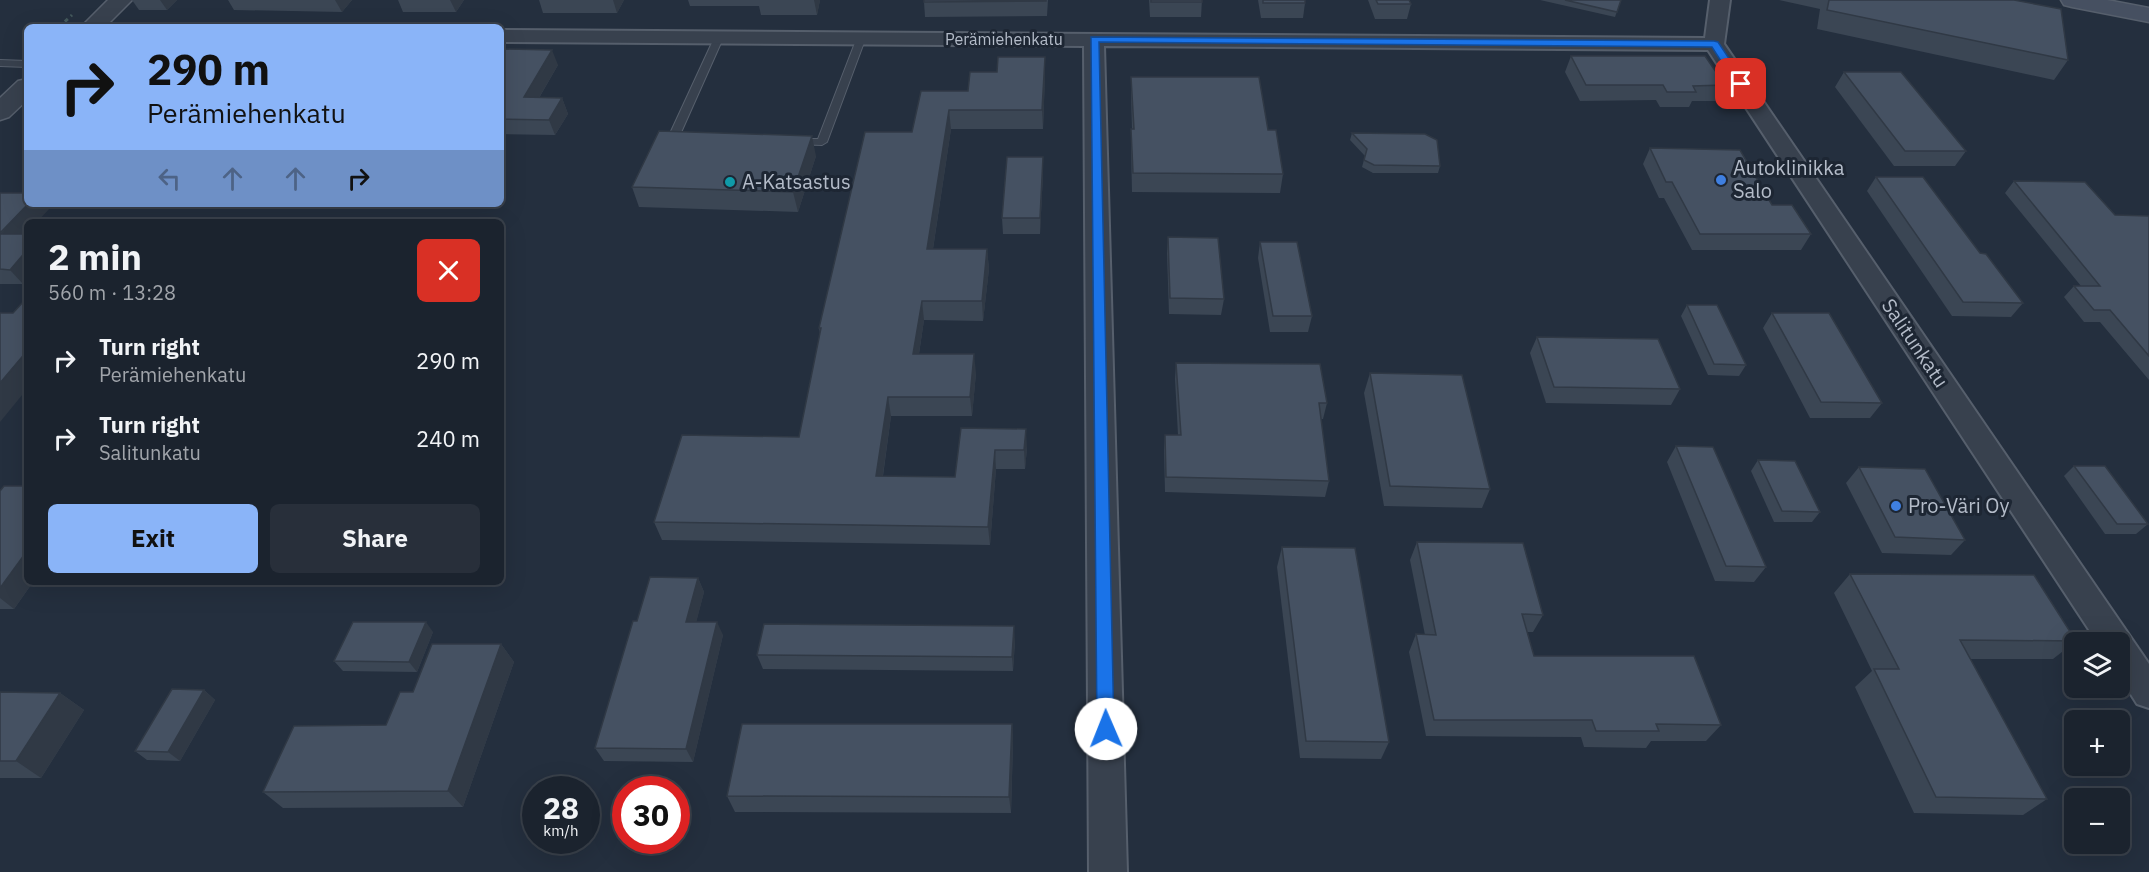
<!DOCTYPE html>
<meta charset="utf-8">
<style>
:root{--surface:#1b232e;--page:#282f3a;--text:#f1f3f6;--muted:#a0a4aa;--line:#39404a;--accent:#8ab4f8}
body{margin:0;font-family:"IBM Plex Sans",sans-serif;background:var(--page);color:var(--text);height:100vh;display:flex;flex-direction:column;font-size:22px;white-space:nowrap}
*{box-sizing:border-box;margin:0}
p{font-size:20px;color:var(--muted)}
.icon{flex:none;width:33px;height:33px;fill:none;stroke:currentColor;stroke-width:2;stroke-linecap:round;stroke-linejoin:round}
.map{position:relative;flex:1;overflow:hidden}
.drawer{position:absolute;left:24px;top:219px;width:480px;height:366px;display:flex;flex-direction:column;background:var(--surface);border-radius:9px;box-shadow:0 6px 24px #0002,0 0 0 2px var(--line)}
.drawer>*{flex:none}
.top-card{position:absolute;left:24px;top:24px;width:480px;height:183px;border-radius:9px;box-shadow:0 6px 24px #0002,0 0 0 2px var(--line);background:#8ab4f8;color:#111;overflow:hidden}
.buttons{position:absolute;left:2064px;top:632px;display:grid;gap:12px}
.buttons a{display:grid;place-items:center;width:66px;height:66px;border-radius:9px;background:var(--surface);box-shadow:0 6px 24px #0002,0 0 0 2px var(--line);font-size:30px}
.speed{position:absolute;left:522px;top:776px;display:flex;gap:12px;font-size:30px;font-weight:700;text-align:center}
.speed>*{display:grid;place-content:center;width:78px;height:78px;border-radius:50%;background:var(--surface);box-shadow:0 6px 24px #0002,0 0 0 2px var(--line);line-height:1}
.speed small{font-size:15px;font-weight:400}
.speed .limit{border:9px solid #d22;background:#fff;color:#111}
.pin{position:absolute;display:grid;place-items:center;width:51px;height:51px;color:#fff;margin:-26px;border-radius:12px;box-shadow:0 3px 9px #0006}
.me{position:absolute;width:66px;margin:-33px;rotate:359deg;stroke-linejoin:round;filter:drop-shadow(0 0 4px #0008)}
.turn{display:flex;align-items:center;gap:21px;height:126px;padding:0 24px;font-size:27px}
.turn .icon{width:78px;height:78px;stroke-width:2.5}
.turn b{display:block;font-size:42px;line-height:51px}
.lanes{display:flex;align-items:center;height:57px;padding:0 24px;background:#0003;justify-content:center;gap:30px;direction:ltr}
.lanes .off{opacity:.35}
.round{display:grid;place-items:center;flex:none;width:63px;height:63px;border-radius:9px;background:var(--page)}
.head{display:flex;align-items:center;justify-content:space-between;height:102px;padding:0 24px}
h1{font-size:36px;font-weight:700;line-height:45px}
.primary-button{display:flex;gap:12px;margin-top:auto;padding:12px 24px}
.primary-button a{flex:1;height:69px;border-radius:9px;background:var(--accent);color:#111;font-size:24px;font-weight:700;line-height:69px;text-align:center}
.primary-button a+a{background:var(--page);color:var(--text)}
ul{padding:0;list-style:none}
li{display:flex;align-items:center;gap:18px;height:78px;padding:0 24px}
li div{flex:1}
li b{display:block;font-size:22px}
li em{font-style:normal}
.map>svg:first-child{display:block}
</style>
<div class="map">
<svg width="2149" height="872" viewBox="0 0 2149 872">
<rect width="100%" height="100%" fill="#242f3e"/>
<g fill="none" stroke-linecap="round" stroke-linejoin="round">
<!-- service casing -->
<g stroke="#565f6c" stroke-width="2">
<g id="service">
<polygon points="716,34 724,36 679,137 685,140 680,143 668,142 667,140"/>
<polygon points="858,35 866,37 827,142 822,145 791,144 790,142 795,139 818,139"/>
<polygon points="0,60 27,61 27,67 0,66"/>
</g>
</g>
<!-- minor casing -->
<g stroke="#565f6c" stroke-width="4">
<polygon id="minor" points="1710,0 1730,0 1724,44 2149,664 2149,708 2137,704 2120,677 2120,642 2097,642 1708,50 1104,46 1127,872 1089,872 1084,46 501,42 501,30 1705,38"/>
</g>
<!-- tertiary casing -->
<g stroke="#565f6c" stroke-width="3">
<g id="tertiary">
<polygon points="108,0 132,0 105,27 81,27"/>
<polygon points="27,79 27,100 9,117 0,120 0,98 18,81"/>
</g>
</g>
<!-- secondary casing -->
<g stroke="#565f6c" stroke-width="3">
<polygon id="secondary" points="2061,0 2107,0 2149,8 2149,22 2072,7 2064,5"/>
</g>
<!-- path -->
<polyline stroke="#44595c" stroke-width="3" stroke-dasharray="4 4" stroke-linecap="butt" points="59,27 72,15"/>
<!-- service -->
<use href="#service" fill="#38414e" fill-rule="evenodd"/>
<!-- minor -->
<use href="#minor" fill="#38414e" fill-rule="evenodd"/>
<!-- tertiary -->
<use href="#tertiary" fill="#38414e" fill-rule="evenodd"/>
<!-- secondary -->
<use href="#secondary" fill="#465061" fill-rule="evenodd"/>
</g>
<!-- wall -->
<g fill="#3b4654">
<polygon points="132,0 177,0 167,10 139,10"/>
<polygon points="228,0 352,0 342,12 234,10"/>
<polygon points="398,0 464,0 456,12 403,12"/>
<polygon points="539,0 624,0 617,13 543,13"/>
<polygon points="688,0 820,0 817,15 761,15 759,6 690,6"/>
<polygon points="1048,0 1047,16 925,17 924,2"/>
<polygon points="1149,0 1202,0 1201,17 1150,17"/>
<polygon points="1258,0 1305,0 1305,3 1303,18 1261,18"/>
<polygon points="1368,0 1409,0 1411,4 1407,19 1375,19"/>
<polygon points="1540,0 1621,0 1615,17"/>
<polygon points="1779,0 2014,0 2068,60 2054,80 1817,29 1820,9"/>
<polygon points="501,51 558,65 539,98 562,98 568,114 555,135 501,134"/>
<polygon points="1571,56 1725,85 1717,101 1692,101 1689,107 1660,107 1656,100 1580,101 1565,72"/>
<polygon points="1045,57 1045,75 1043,129 951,129 933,249 987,249 989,269 983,321 924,320 919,354 976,373 972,416 891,416 883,476 955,477 961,428 1027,448 1025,469 996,469 990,545 662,540 654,522 799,437 820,334 819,328 912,132 968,91 997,72"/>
<polygon points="1844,72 1966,151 1955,166 1894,166 1835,87"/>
<polygon points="1131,77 1268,130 1283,174 1280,193 1132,192 1131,148 1131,129 1132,129 1131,96"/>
<polygon points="1352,133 1440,166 1438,173 1373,173 1362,167 1365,156 1350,140"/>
<polygon points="1650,148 1772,205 1811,234 1801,250 1692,250 1664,198 1659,198 1643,164"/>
<polygon points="816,156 798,212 639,207 632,187"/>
<polygon points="1043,173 1040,234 1003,234 1002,218"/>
<polygon points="1876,177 1980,253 2023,303 2011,317 1952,316 1867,191"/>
<polygon points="2014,181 2115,215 2149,216 2149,380 2100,322 2084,322 2064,297 2074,286 2081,286 2005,193"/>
<polygon points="0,193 50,208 27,222 27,280 23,284 0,284"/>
<polygon points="1168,237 1224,299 1221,315 1169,314 1167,253"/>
<polygon points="1260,242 1312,316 1308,332 1270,332 1258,258"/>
<polygon points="1687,305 1746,365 1739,376 1708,375 1681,316"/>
<polygon points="1772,313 1882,403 1870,418 1810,418 1763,328"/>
<polygon points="1537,337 1680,389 1671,405 1546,403 1530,353"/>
<polygon points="1176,363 1327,403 1323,419 1321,419 1329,481 1325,497 1165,492 1164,450 1165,435 1178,435 1175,379"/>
<polygon points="1370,373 1490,489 1482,508 1384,506 1364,393"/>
<polygon points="1676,446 1766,567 1754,582 1715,581 1667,462"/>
<polygon points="1758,460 1820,512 1812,522 1774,522 1751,471"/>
<polygon points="2074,466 2148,524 2136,534 2105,534 2064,476"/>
<polygon points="1859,467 1965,540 1951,555 1882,553 1846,483"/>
<polygon points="0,491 27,582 33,582 14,609 0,609"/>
<polygon points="1417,542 1543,615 1533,632 1527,632 1534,656 1721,725 1706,741 1651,741 1646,748 1584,747 1581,737 1426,736 1409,652 1416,634 1425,635 1410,560"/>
<polygon points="1282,547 1389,742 1381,759 1300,758 1277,567"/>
<polygon points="1850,574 2076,641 2053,659 1970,659 2047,799 2023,815 1914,813 1855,687 1872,671 1834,593"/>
<polygon points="698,578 704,592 696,622 723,635 693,762 604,761 595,748 637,621"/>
<polygon points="433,632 417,672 343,671 334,661"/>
<polygon points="1015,641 1013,671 763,669 757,655"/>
<polygon points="501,644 514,662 463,807 283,808 263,792 386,725 413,692"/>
<polygon points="204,690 215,700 180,761 147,760 135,751"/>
<polygon points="0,692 60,693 84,710 41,778 0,778"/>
<polygon points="1012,724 1013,742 1011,813 735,812 727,796"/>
</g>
<!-- shaded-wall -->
<g fill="#303945">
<polygon points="160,0 177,0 167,10"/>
<polygon points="335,0 352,0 342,12"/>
<polygon points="450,0 464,0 456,12"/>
<polygon points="613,0 624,0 617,13"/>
<polygon points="814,0 820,0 817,15"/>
<polygon points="552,50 558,65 530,113 524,97"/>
<polygon points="1045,57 1045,75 1043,129 1042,110"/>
<polygon points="562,98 568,114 555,135 549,120"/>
<polygon points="949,110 951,129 930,268 927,249"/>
<polygon points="812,136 816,156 798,212 793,192"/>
<polygon points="1043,157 1043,173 1040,234 1040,218"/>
<polygon points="28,204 46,204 50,208 37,222 27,222 27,233 13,249 0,234"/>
<polygon points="987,249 989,269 983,321 982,301"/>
<polygon points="27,250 27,280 23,284 10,270"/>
<polygon points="922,301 924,320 916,373 913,354"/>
<polygon points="27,351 27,389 0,422 0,383"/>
<polygon points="974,354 976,373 972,416 970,397"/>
<polygon points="888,397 891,416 880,495 876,476"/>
<polygon points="1026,429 1027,448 1025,469 1024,450"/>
<polygon points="995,450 996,469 990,545 988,527"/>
<polygon points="27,551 27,582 33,582 14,609 0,598 0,588"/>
<polygon points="698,578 704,592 693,635 686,622"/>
<polygon points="426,622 433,632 417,672 409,662"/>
<polygon points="717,622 723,635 693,762 686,749"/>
<polygon points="1014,626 1015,641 1013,671 1012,657"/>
<polygon points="501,644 514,662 463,807 448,791"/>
<polygon points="204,690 215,700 180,761 168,752"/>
<polygon points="60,693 84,710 41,778 16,761"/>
<polygon points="1012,724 1013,742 1011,813 1009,797"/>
</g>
<!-- building -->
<g fill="#455162" stroke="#303945" stroke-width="1.5">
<polygon points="924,0 1046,0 1046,1 924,2"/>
<rect x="1151" y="0" width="51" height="2"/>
<rect x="1263" y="0" width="42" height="3"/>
<polygon points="1376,0 1409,0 1411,4 1378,4"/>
<polygon points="1565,0 1621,0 1617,12"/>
<polygon points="1829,0 2014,0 2061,9 2068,60 1827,10"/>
<polygon points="502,49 552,50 524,97 562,98 549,120 501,119 501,51"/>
<polygon points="1571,56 1705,56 1725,85 1693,86 1696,92 1667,92 1663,85 1586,85"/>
<polygon points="998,57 1045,57 1042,110 949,110 927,249 987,249 982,301 922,301 913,354 974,354 970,397 888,397 876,476 955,477 961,428 1026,429 1024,450 995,450 988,527 654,522 682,435 799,437 821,328 819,328 865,132 912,132 921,91 968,91 970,72 997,72"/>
<polygon points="1844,72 1901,72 1966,151 1905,151"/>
<polygon points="1131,77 1259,77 1268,130 1276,130 1283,174 1133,173 1131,129 1134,129"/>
<polygon points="659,131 812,136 793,192 632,187"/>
<polygon points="1352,133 1425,134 1437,140 1440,166 1374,165 1364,160 1367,149"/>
<polygon points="1650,148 1740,150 1772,205 1792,205 1811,234 1700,234 1672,182 1666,182"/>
<polygon points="1007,157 1043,157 1040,218 1002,218"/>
<polygon points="1876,177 1923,177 1980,253 1986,254 2023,303 1963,302"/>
<polygon points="2014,181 2085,182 2115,215 2149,216 2149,356 2110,310 2094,310 2074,286 2100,286"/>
<polygon points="0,193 27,193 28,204 0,233"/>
<polygon points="0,234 27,234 27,250 10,270 0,269"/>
<polygon points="1168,237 1218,238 1224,299 1170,298"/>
<polygon points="1260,242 1297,242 1312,316 1273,316"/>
<polygon points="24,301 27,301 27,351 0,383 0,313 13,313"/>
<polygon points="1687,305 1717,305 1746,365 1714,364"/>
<polygon points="1772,313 1829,313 1882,403 1821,402"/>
<polygon points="1537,337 1658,339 1680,389 1554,387"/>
<polygon points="1176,363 1320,364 1327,403 1319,403 1329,481 1166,477 1165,435 1181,435"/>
<polygon points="1370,373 1462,375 1490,489 1390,486"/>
<polygon points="1676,446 1713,447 1766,567 1726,566"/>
<polygon points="1758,460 1795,461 1820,512 1782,511"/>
<polygon points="2074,466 2105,466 2148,524 2117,524"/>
<polygon points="1859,467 1925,469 1965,540 1895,537"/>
<polygon points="4,486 27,486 27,551 0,588 0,491"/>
<polygon points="1417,542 1523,543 1543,615 1522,614 1534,656 1694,656 1721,725 1656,724 1659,731 1596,731 1592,720 1434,720 1416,634 1436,635"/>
<polygon points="1282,547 1355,548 1389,742 1306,741"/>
<polygon points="1850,574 2034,575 2076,641 1960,640 2047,799 1936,797 1874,669 1899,669"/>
<polygon points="650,577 698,578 686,622 717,622 686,749 595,748 633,621 637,621"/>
<polygon points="353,622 426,622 409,662 334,661"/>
<polygon points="764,624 1014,626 1012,657 757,655"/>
<polygon points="432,644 501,644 448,791 263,792 294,726 386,725 400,692 413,692"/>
<polygon points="172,689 204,690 168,752 135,751"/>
<polygon points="0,692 60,693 16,761 0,761"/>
<polygon points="742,724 1012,724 1009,797 727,796"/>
</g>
<!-- route -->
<polygon fill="#1a73e8" stroke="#114b97" stroke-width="1.5" points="1091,37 1714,41 1718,42 1746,84 1737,86 1712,47 1099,42 1114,729 1112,735 1106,737 1100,735 1097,729"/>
<!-- markers -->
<g fill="#3f7fe0" stroke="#1d2633" stroke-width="2">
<circle cx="1721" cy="180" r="6"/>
<circle cx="1896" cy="506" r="6"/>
</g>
<circle fill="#0f9aa8" stroke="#1d2633" stroke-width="2" cx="730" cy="182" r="6"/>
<g text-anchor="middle" stroke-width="6" stroke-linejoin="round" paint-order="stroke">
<!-- far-street labels -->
<g font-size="16" fill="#b4bcc9" stroke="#1d2633">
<text x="1004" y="45">Perämiehenkatu</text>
</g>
<!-- poi labels -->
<g font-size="20" fill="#b4bcc9" stroke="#1d2633" text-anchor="start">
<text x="1733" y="175">Autoklinikka<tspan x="1733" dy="23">Salo</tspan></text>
<text x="742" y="189">A-Katsastus</text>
<text x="1908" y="513">Pro-Väri Oy</text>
</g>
<!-- street labels -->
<g font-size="20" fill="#b4bcc9" stroke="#1d2633">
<text transform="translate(1915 343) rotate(56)" y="7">Salitunkatu</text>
</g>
</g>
</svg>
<div class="buttons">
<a><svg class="icon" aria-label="layers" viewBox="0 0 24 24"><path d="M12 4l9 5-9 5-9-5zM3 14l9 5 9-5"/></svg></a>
<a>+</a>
<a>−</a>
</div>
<div class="speed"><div>28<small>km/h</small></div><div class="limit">30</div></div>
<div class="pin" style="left:1741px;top:84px;background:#d93025"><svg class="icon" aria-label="arrive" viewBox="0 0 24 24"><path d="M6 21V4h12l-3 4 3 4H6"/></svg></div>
<svg class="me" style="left:1106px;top:729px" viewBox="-20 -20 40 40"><circle r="19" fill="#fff"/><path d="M0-13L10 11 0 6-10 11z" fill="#1a73e8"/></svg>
<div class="top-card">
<div class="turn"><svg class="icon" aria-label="right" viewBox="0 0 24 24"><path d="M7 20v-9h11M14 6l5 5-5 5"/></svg><div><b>290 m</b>Perämiehenkatu</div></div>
<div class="lanes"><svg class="icon off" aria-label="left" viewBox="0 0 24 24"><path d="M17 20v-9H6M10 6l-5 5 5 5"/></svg><svg class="icon off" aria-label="ahead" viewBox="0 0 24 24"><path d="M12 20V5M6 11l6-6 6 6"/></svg><svg class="icon off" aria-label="ahead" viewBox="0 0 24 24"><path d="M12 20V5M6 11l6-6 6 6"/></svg><svg class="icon" aria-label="right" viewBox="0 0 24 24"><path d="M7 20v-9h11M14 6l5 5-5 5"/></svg></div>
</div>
<section class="drawer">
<div class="head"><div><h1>2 min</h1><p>560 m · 13:28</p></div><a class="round" style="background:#d93025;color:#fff"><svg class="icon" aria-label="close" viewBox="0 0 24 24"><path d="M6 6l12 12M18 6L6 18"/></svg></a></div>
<ul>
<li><svg class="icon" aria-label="right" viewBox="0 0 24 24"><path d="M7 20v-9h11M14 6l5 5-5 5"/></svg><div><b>Turn right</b><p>Perämiehenkatu</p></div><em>290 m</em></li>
<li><svg class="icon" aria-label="right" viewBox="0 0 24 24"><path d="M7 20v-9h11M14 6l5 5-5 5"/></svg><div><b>Turn right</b><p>Salitunkatu</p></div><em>240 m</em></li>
</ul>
<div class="primary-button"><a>Exit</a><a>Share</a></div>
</section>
</div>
